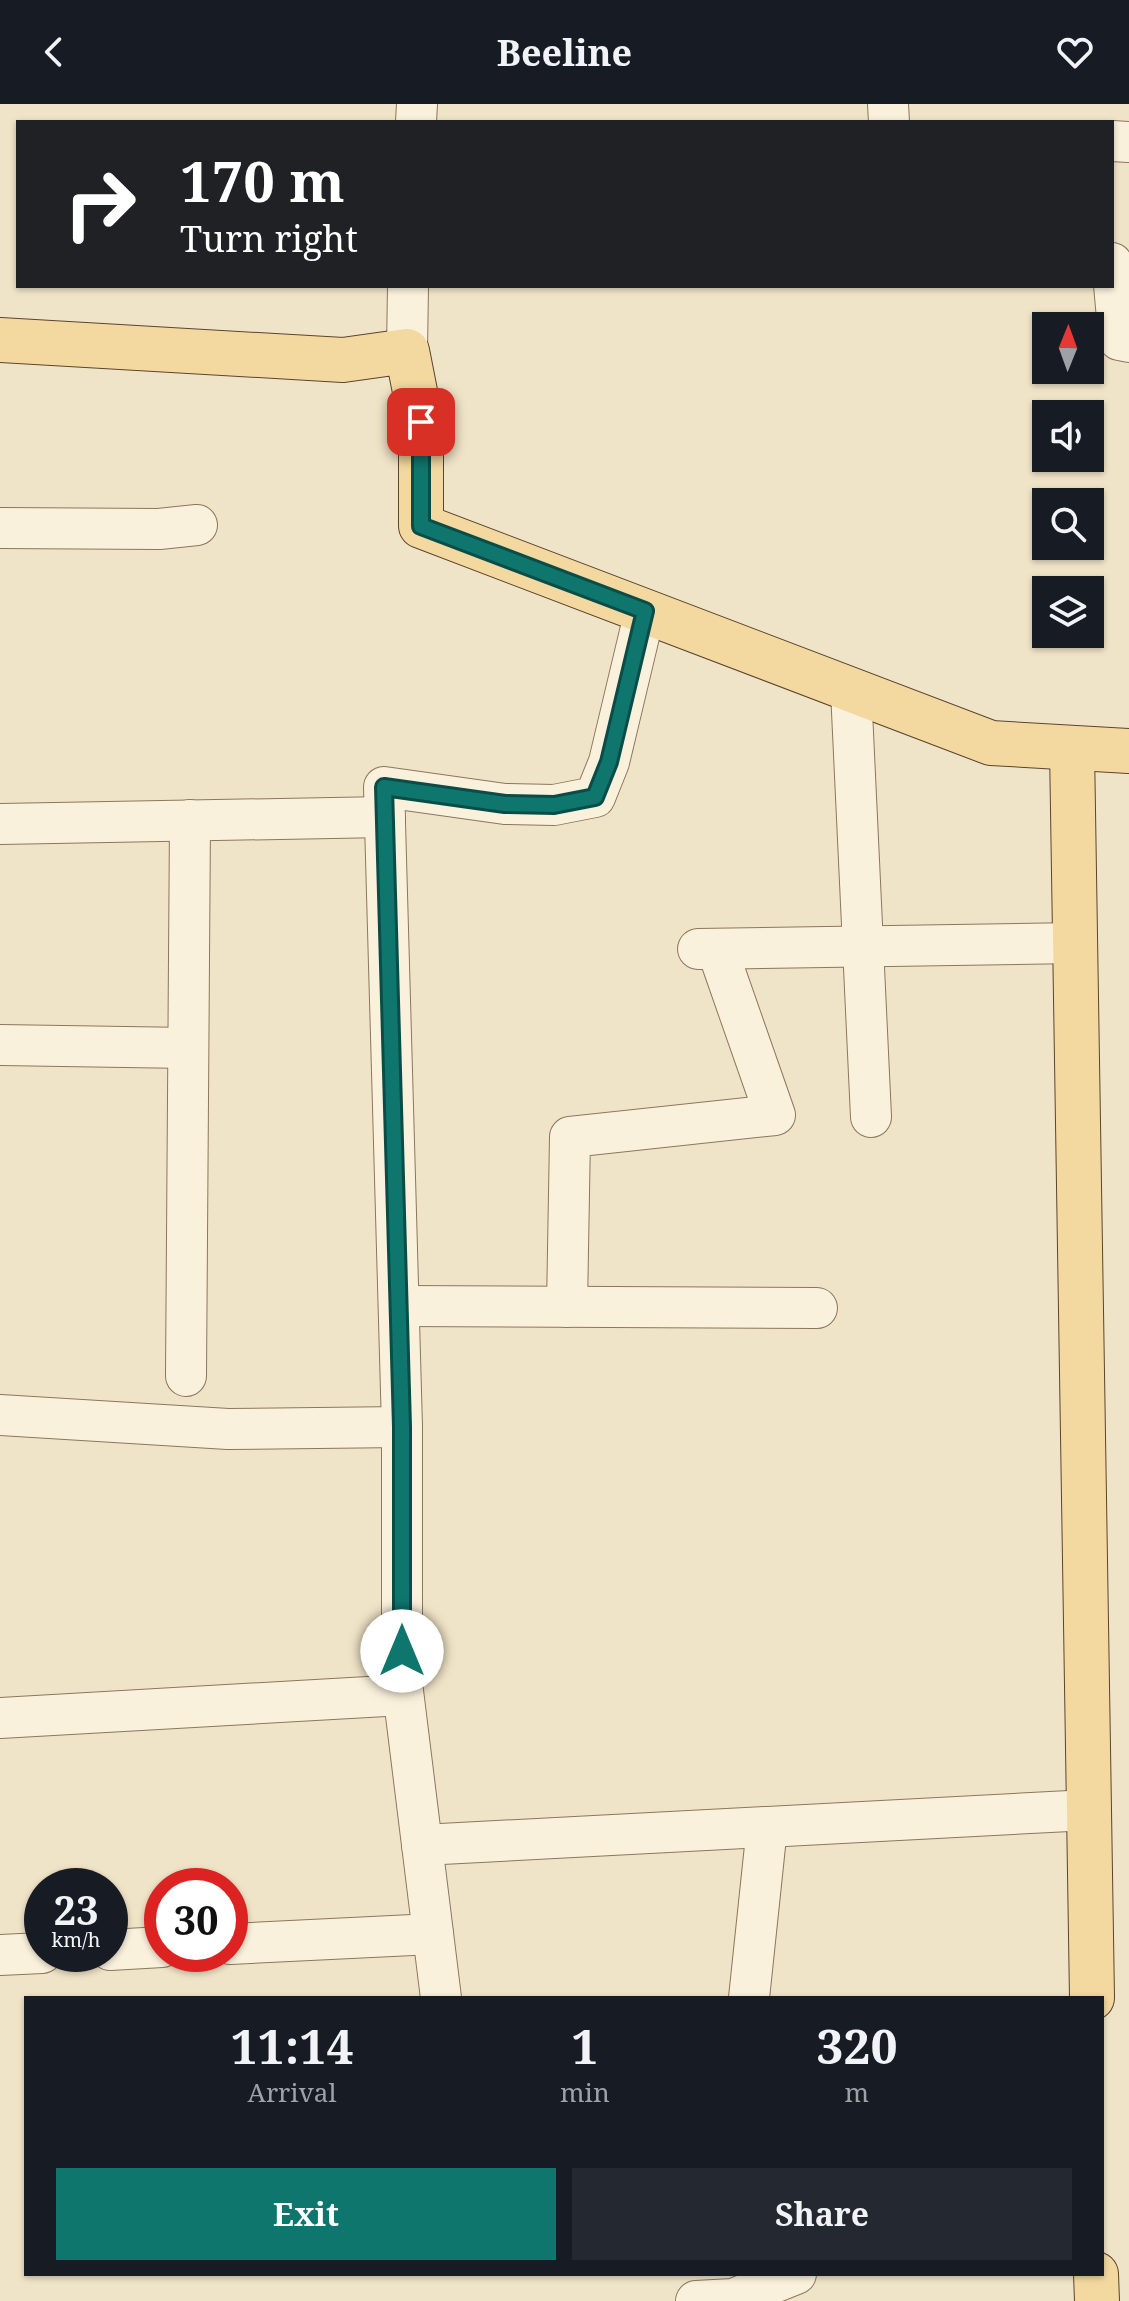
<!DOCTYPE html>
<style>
:root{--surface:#171b24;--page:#242831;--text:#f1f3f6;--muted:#9ea1a6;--accent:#0f766e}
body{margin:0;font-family:"Noto Serif",serif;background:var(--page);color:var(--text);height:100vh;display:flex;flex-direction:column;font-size:30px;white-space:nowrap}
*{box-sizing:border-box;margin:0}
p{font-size:26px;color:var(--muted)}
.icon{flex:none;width:44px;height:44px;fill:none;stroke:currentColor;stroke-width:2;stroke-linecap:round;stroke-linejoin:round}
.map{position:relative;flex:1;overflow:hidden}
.side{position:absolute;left:24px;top:1892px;width:1080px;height:280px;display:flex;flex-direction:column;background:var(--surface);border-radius:0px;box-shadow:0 2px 6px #0004}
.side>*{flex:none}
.top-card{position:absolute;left:16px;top:16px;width:1098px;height:168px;border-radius:0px;box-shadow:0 2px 6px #0004;background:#202124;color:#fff;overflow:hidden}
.needle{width:52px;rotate:1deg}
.controls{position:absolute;left:1032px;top:208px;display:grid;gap:16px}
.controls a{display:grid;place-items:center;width:72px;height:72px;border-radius:0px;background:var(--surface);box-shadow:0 2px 6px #0004;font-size:40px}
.speed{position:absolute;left:24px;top:1764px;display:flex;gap:16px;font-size:40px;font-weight:700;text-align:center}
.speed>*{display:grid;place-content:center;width:104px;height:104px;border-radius:50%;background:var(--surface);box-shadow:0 2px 6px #0004;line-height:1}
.speed small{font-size:20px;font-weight:400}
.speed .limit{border:12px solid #d22;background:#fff;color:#111}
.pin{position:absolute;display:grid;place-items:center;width:68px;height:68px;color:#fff;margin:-34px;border-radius:16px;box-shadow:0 4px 12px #0006}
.me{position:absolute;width:88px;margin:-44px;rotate:0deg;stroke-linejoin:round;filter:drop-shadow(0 0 6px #0008)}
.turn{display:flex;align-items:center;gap:28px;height:168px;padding:0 32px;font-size:36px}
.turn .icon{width:104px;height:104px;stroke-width:2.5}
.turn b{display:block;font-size:56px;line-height:68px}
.eta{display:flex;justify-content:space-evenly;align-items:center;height:136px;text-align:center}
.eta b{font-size:48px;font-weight:700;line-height:56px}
.button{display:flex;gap:16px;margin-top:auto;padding:16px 32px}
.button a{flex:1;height:92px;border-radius:0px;background:var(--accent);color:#fff;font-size:32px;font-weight:700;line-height:92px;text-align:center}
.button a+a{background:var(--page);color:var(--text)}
header{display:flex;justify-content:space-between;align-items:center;height:104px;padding:0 32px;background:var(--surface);font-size:36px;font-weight:700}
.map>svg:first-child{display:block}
</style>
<header><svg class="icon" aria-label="back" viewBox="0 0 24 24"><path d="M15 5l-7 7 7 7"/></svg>Beeline<svg class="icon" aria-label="heart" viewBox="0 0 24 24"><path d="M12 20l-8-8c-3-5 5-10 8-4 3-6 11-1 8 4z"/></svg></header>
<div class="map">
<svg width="1129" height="2197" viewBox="0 0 1129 2197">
<rect width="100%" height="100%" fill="#f0e4c8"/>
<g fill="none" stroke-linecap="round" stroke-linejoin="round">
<!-- minor casing -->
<g stroke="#8d765c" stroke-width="42">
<g id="minor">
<polyline points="888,0 889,18"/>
<polyline points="416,18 417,0"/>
<polyline points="1112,37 1129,38"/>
<polyline points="1112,159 1119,236 1129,238"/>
<polyline points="407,247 408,182"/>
<polyline points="0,424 159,425 197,421"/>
<polyline points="851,586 871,1013"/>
<polyline points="0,720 385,713"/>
<polyline points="698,845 1076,839"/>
<polyline points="0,941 188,944"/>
<polyline points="399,1202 817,1204"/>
<polyline points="567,1203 570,1033 775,1011 717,845"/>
<polyline points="186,1272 190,716"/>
<polyline points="0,1311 228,1325 402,1323"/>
<polyline points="0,1614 403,1591"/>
<polyline points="422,1741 1089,1706"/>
<polyline points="230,1840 433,1830"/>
<polyline points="110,1846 162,1843"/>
<polyline points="0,1851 42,1849"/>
<polyline points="441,1894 402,1579 402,1323 384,683 505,700 554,701 595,693 609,658 645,507"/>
<polyline points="749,1894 767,1723"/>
<polyline points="696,2197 733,2195 796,2170"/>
</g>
</g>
<!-- major casing -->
<g stroke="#5b4430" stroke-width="46">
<g id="major">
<polyline points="0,236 343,256 407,247 421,318 421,422 991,639 1129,647"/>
<polyline points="1072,644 1092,1894"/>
<polyline points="1096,2170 1097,2197"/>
</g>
</g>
<!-- minor -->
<use href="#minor" stroke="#faf1dc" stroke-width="40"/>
<!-- major -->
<use href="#major" stroke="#f3d9a0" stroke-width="44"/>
</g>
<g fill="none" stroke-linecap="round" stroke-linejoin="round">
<!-- route casing -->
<g stroke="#0a4d48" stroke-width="20">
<polyline id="route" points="402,1547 402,1323 384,683 505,700 554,701 595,693 609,658 645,507 421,422 421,318"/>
</g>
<!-- route -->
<use href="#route" stroke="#0f766e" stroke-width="14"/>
</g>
</svg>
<div class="controls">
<a><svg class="needle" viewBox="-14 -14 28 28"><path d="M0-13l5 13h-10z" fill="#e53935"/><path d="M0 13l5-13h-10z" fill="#9ea1a6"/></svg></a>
<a><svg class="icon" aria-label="sound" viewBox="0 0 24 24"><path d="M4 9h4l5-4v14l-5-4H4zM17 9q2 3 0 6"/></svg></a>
<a><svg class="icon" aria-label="search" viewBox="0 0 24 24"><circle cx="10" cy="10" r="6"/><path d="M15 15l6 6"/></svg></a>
<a><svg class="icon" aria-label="layers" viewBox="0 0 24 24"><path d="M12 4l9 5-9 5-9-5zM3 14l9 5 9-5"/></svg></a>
</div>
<div class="speed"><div>23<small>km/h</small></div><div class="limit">30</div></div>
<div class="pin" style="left:421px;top:318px;background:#d93025"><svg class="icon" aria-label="arrive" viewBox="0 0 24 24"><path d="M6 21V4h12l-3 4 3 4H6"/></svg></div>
<svg class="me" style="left:402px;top:1547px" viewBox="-20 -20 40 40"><circle r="19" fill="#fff"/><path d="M0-13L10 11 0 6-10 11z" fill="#0f766e"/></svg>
<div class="top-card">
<div class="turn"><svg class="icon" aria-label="right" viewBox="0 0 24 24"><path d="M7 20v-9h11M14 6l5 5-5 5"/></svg><div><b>170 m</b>Turn right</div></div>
</div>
<section class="side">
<div class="eta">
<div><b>11:14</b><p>Arrival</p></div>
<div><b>1</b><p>min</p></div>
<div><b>320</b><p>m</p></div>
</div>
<div class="button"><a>Exit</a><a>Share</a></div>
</section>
</div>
